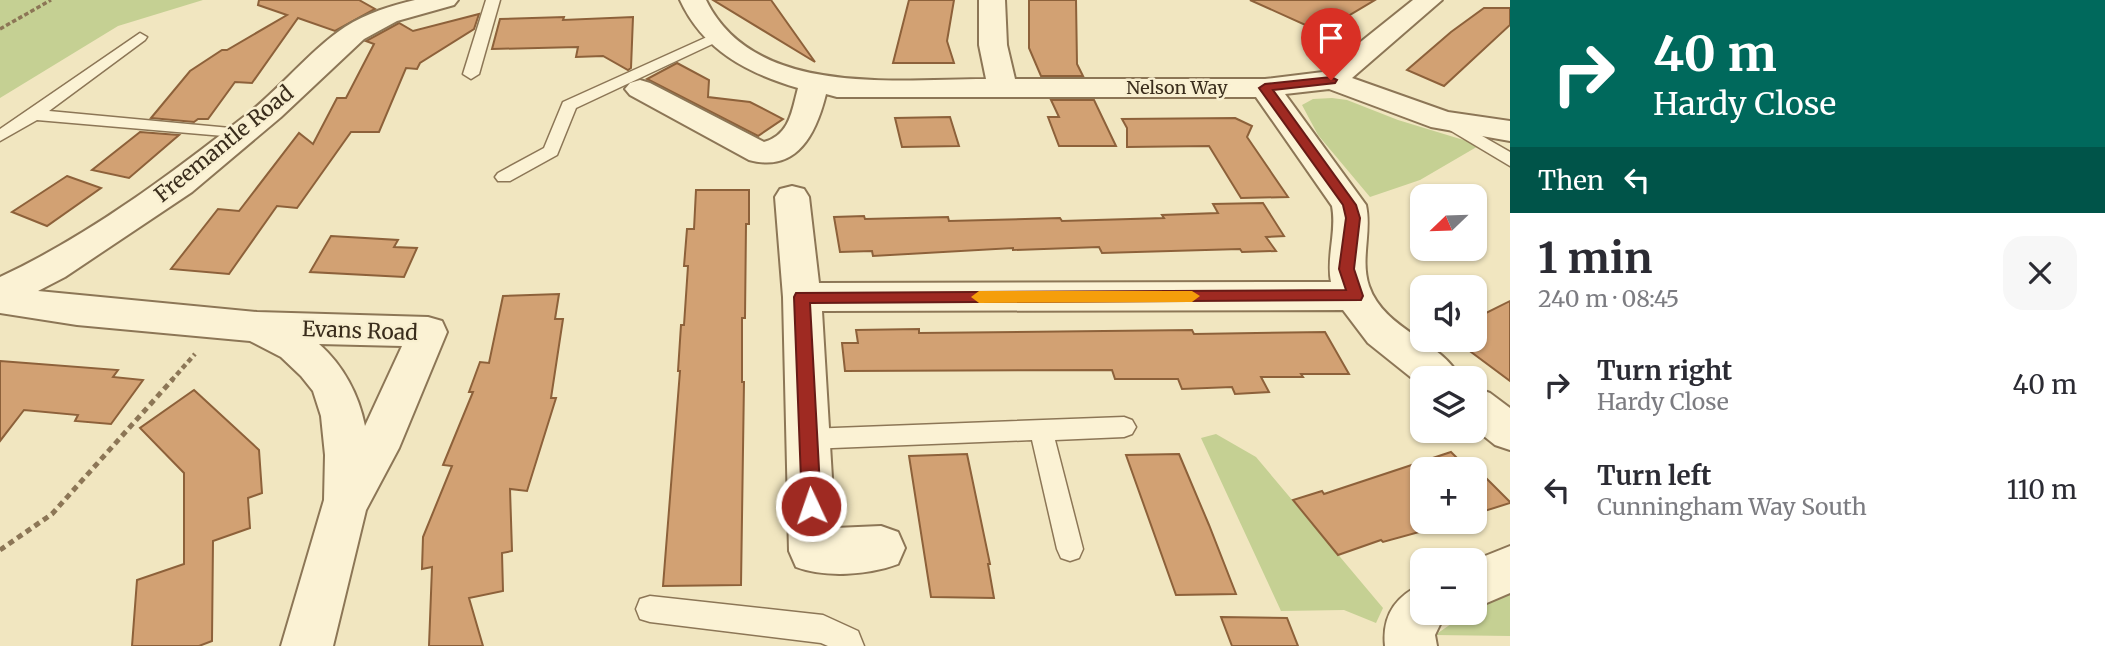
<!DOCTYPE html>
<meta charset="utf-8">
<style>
:root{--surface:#fff;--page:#f7f7f7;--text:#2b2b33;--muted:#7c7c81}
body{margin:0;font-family:Merriweather,serif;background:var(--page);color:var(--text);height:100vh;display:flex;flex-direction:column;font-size:26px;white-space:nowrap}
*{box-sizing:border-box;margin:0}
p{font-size:23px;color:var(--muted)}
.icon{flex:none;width:38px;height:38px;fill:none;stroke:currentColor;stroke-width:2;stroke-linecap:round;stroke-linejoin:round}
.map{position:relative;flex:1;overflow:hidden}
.sheet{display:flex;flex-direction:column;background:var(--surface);width:595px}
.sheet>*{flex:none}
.guide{background:#00695c;color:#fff;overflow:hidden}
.needle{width:46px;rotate:247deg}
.controls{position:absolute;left:1410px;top:184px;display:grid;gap:14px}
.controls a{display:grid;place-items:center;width:77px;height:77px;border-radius:14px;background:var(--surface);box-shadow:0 2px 5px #0004;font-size:35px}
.pin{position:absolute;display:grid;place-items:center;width:60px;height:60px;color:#fff;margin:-72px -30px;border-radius:50% 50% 50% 0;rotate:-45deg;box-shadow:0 0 7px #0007}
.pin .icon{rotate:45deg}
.me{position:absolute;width:77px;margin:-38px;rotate:357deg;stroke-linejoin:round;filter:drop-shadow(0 0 5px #0008)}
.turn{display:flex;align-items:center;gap:24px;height:147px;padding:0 28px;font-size:32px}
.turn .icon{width:91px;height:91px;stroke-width:2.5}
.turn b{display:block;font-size:49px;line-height:60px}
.then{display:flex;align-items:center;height:66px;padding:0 28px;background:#0003;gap:14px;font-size:26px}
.round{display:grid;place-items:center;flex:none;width:74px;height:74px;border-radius:21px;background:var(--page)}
.overview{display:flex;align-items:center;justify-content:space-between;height:119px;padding:0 28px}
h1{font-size:42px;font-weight:700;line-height:52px}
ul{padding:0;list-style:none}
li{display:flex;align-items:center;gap:21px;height:105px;padding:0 28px}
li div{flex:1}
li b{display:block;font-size:26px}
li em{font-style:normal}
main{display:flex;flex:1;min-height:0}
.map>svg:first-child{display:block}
</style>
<main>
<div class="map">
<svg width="1510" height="646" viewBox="0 0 1510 646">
<rect width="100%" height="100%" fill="#f1e6c0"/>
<!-- green -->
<g fill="#c5d093">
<polygon points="0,0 203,0 118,26 0,98"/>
<polygon points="1332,98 1347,100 1398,120 1480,145 1420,180 1370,197 1318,135 1302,105 1313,99"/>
<polygon points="1216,434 1256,457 1383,608 1376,623 1344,610 1281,611 1201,438"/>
<polygon points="1510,594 1510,636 1435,635 1467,613 1475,612 1475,607 1484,600"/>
</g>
<!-- building -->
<g fill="#d2a173" stroke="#8d613a" stroke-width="2">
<polygon points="259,0 359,0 375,9 335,31 298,18 252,83 235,82 208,119 198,119 194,122 151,118 190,71 222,50 227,50 287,15 258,5"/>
<polygon points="713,0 771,0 815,62"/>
<polygon points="909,0 954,0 947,41 954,63 893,63"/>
<polygon points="1029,0 1076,0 1077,64 1083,76 1041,76 1029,48"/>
<polygon points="1250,0 1375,0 1321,32"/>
<polygon points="1484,8 1510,8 1510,25 1444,86 1407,70 1451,32"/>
<polygon points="479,14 474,29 420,63 417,69 406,68 379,132 351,132 297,208 277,206 229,274 171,269 218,209 239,211 299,133 313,144 337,98 346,98 374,44 366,41 399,23 413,31"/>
<polygon points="564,17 563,20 633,17 631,68 628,70 603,56 576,57 578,47 492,49 500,19"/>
<polygon points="677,63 709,80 708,97 750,102 783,119 758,136 647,79"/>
<polygon points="1051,100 1094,100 1116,146 1059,146 1048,117 1059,117"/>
<polygon points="950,117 959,146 902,147 895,118"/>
<polygon points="1235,118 1252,126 1247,137 1288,197 1241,198 1209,146 1127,147 1127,128 1122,119"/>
<polygon points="140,132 179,135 129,178 92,170"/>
<polygon points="67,176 101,188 47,226 12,212"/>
<polygon points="696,190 749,190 749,224 746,224 745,318 742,318 742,382 744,382 741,585 663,586 680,371 678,371 681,325 684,325 688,266 684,266 687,229 694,229"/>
<polygon points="1263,203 1284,236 1266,237 1276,251 1242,252 1240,249 1102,253 1099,247 1013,250 1013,248 873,256 872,251 840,252 834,217 864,216 865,219 948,217 949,221 1060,218 1062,221 1164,218 1162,215 1218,213 1213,204"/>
<polygon points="331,236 398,240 394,247 417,248 404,277 310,272"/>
<polygon points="559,294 555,319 563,319 551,398 556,398 527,491 510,489 512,551 502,553 503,591 469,598 483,646 429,646 432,567 422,569 423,537 452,466 443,465 473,392 469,392 480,362 489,363 503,296"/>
<polygon points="1510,301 1510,381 1455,340 1475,340 1475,315 1478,317"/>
<polygon points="919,329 919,333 1192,330 1194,334 1325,332 1349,374 1301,374 1303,377 1261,377 1269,392 1235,394 1232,387 1182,389 1178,379 1115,379 1112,370 845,371 842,343 858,343 856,330"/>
<polygon points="0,361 118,370 113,377 143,380 111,424 75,421 78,415 24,410 0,441"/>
<polygon points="194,390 259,450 262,493 248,498 250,528 213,541 212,641 199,646 132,646 137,580 184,564 184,473 140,428"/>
<polygon points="1451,452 1468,469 1423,469 1423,522 1452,522 1430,529 1383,542 1381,540 1338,555 1293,500 1322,491 1324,494"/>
<polygon points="967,454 990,564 988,564 994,598 931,597 909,456"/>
<polygon points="1179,454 1209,525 1236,594 1176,595 1126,455"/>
<polygon points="1479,471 1510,502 1510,503 1475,514 1475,472"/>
<polygon points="1221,617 1287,618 1298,646 1232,646"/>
</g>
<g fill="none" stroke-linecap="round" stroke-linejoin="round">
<!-- service casing -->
<g stroke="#8c7656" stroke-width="3">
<g id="service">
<polygon points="486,0 500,0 479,74 471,79 463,74"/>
<polygon points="718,32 725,36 723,39 576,108 557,155 510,181 498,181 495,177 498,173 544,148 563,102"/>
<polygon points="140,33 147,37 145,40 49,111 241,129 249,134 247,138 37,120 0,141 0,129"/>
<polygon points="1449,117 1510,152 1510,166 1443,126 1441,122"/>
<polygon points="1124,417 1132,420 1136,427 1132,434 1124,437 1055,440 1083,549 1079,558 1070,561 1061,558 1057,549 1032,440 808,449 800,446 796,439 800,432 808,429"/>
<polygon points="650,596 823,615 858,631 864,646 828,646 821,643 650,622 640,619 636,609 640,599"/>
</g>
</g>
<!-- minor casing -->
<g stroke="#8c7656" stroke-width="4">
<g id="minor">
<path d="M415,0H458L454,5L397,21L364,39L281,117L192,192L65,277L38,291L257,312L428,317L442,321L447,332L399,448L366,510L333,646H281L324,500L325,455L321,416L313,391L301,376L281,357L250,341L77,325L0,313V277C90,235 171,174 250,112C281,87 313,48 345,27C367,13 390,6 415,0ZM319,344L402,346L365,426C359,395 343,365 319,344Z"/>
<path d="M680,0H706C754,98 896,79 986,79L979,45V0H1005L1007,45L1015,79H1265L1323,72L1413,0H1442L1352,78L1448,112L1510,121V141L1431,127L1329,89L1285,94L1366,205C1372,232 1360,259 1369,286C1384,330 1442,341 1460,378H1423V387L1368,343L1343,310L822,311L835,528L881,526L898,532L905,548L898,564C869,575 825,578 796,567L789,551L783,297L775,197L780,189L792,186L804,189L809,197L819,283L1331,282C1326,256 1337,232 1332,206L1256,97H837L826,94C816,134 797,173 749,160L630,95L625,89L630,83L640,80L650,83L764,142C790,135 792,110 798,88C747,73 703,50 680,0Z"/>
<polygon points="1475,388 1490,393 1510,408 1510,450 1495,445 1475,429"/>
<polygon points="1510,546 1510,593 1475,608 1475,560"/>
<path d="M1423,584V612H1446L1435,635L1437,646H1385C1382,616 1395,596 1423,584Z"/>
</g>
</g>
<!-- path-far2 -->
<polyline stroke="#8c7656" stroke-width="3.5" stroke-dasharray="4.5 2.5" stroke-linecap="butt" points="0,29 51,0"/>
<!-- path-far1 -->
<polyline stroke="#8c7656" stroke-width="4.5" stroke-dasharray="5 3.5" stroke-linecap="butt" points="171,381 195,354"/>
<!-- path -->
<polyline stroke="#8c7656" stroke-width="5" stroke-dasharray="6 4.5" stroke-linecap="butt" points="0,550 52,514 173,379"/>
<!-- service -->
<use href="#service" fill="#fbf2d4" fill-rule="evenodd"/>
<!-- minor -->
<use href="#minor" fill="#fbf2d4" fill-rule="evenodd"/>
</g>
<!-- route -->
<polygon fill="#9f2a22" stroke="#671b16" stroke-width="2" points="1331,77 1337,80 1335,83 1273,90 1356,205 1360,218 1354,269 1363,296 1361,300 810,303 821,506 818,512 811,515 805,512 802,506 794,297 796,293 1346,290 1339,269 1346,218 1343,205 1259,88 1265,84"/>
<!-- slow -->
<polygon fill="#f59e0b" points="979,291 1192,291 1200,296 1192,302 979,303 971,297"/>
<g text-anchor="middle" stroke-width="5" stroke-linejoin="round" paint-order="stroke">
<!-- far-street labels -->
<g font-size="18" fill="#3a2d1c" stroke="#f8efd0">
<text x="1177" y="94">Nelson Way</text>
</g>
<!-- street labels -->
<g font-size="21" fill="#3a2d1c" stroke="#f8efd0">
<text transform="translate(224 144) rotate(-39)" y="7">Freemantle Road</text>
<text transform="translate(360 331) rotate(2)" y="7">Evans Road</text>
</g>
</g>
</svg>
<div class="controls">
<a><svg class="needle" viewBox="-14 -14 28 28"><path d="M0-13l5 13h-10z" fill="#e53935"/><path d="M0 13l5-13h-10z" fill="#7c7c81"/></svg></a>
<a><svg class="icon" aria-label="sound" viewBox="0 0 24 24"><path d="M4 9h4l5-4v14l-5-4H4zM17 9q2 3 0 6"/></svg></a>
<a><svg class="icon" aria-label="layers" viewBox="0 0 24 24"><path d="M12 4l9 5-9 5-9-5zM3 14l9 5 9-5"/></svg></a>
<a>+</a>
<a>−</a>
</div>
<div class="pin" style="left:1331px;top:80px;background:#d93025"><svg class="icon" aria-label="arrive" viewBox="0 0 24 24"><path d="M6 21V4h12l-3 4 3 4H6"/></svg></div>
<svg class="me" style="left:811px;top:506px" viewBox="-20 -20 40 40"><circle r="17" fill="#9f2a22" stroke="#fff" stroke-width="3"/><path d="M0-11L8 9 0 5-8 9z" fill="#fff"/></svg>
</div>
<section class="sheet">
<div class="guide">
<div class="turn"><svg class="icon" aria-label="right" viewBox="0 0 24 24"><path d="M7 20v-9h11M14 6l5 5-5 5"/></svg><div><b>40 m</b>Hardy Close</div></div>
<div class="then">Then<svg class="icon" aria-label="left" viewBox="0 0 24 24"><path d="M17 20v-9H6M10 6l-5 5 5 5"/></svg></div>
</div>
<div class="overview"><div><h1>1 min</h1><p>240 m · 08:45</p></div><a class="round"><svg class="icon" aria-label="close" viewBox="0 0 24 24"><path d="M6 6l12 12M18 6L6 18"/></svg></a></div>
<ul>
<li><svg class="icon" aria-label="right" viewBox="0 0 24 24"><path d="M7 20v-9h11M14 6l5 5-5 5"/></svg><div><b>Turn right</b><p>Hardy Close</p></div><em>40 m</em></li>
<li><svg class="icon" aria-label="left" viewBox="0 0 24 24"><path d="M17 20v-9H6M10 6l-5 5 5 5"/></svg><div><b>Turn left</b><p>Cunningham Way South</p></div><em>110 m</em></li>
</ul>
</section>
</main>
